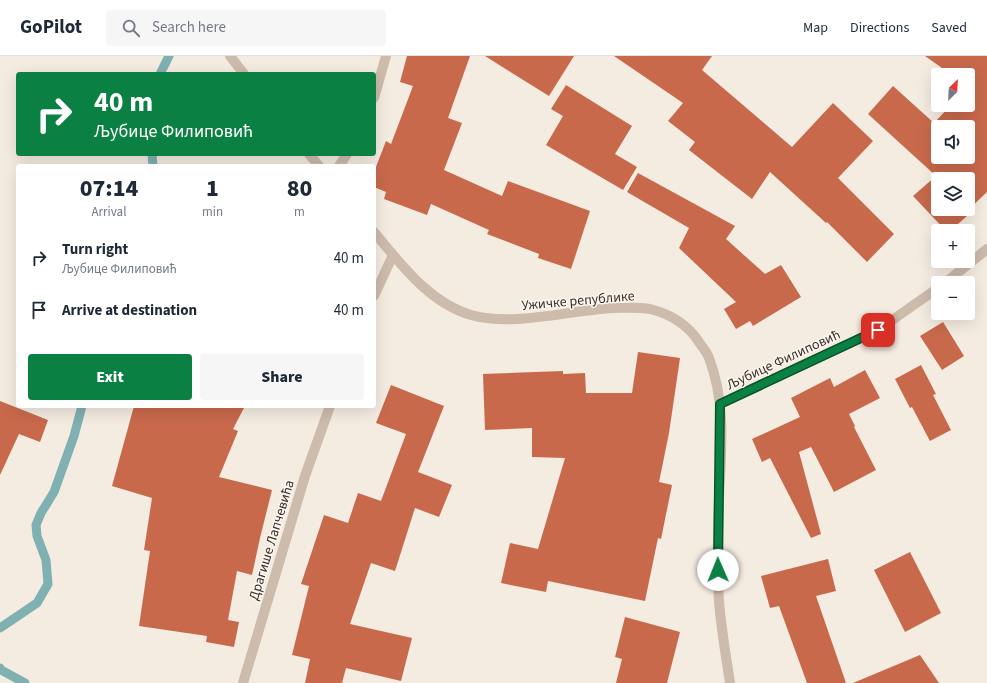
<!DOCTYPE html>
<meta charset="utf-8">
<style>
:root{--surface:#fff;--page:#f6f6f7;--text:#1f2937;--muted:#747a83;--line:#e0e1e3;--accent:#0b8043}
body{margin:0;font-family:"Source Sans 3",sans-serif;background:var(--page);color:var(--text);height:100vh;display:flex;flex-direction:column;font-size:15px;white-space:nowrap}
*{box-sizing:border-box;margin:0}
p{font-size:13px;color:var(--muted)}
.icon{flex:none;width:22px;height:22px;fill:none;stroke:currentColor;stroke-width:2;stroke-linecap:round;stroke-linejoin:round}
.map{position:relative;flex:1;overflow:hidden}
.details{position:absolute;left:16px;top:108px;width:360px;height:244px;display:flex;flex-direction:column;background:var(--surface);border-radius:4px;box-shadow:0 4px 16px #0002}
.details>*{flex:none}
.banner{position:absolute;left:16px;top:16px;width:360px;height:84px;border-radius:4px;box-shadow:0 4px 16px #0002;background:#0b8043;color:#fff;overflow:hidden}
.needle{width:26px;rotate:24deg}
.fabs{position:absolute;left:931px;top:12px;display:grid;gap:8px}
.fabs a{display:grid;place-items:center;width:44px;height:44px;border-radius:4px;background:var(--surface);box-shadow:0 4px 16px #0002;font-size:20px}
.pin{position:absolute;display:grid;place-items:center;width:34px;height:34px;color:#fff;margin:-17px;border-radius:8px;box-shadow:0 2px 6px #0006}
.me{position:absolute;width:44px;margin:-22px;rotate:359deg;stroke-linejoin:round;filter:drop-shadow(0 0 3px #0008)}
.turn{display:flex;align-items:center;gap:14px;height:84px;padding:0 12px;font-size:18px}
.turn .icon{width:52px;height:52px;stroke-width:2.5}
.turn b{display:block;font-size:28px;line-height:34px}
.eta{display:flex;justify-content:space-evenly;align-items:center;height:68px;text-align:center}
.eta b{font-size:24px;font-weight:800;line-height:28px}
.primary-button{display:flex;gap:8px;margin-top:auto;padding:8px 12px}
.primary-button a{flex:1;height:46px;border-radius:4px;background:var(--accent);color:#fff;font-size:16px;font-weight:800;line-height:46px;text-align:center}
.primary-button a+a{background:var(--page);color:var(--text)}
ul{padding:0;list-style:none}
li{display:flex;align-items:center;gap:12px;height:52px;padding:0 12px}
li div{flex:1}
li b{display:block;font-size:15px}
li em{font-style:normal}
header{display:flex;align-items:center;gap:24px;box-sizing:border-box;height:56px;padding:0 20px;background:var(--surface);border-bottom:1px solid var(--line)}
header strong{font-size:19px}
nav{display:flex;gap:22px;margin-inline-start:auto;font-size:14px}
.search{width:280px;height:36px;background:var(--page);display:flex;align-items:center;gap:10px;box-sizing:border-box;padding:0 14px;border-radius:4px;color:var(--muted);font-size:15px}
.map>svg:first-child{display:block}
</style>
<header>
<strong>GoPilot</strong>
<div class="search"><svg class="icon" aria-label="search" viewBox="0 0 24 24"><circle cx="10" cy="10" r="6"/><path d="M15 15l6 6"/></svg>Search here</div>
<nav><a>Map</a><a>Directions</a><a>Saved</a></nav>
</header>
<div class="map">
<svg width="987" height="627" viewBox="0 0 987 627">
<rect width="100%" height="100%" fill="#f4ebe1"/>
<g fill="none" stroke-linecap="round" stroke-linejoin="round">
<!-- stream -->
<g stroke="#7fb0b2" stroke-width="9">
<polyline points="160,18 169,0"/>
<polyline points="152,98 153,110"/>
<polyline points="0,572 37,547 48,528 46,504 37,480 36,469 41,457 54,436 74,380 82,350"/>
<polyline points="0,612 1,614 25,627"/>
</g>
</g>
<!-- building -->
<g fill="#c8694b" fill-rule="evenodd">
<polygon points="407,0 470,0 448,62 462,67 444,114 502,140 508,125 590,155 571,213 538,202 539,198 487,178 489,174 431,148 427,159 384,143 386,136 374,131 374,116 386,85 391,88 413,30 400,26"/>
<polygon points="485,0 574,0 549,40"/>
<polygon points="614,0 712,0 702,14 792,91 833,47 873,85 838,122 894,178 867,206 827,166 826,167 770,116 752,143 689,94 695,86 668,65 683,47"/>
<path d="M925,0H987V136L965,157L967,160L950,175H946L913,140L936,120L868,58L893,30L934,67L951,49H968V19H952ZM938,71H968V101H938ZM938,123H968V153H938Z"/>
<polygon points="566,29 632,70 615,98 637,111 623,134 546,89 563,60 551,53"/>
<polygon points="638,117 735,170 726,183 765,218 781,209 801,241 753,270 750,265 736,273 724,253 736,246 679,192 689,172 627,136"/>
<polygon points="943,266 964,300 942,314 920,280"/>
<polygon points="638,296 680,302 669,377 659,426 672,429 661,483 658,482 645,545 548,525 546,536 501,527 510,487 538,493 565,402 532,401 532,372 485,374 483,318 563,315 563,318 585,317 586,337 632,337"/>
<polygon points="921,309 936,338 933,339 951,374 930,385 912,351 910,352 895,323"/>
<polygon points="865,314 880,342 849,358 855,370 854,371 876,414 834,436 811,391 799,396 821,478 811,482 770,402 762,406 752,383 800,361 791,342 830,322 834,331"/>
<polygon points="391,329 444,350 418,416 452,429 439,461 415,452 395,515 371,507 350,568 412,582 401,625 346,612 342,627 305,627 310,603 292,599 309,530 301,528 324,459 348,467 358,437 381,445 406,378 376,367"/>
<polygon points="0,345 48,364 40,386 19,378 0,419"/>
<polygon points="134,350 245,350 233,373 238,375 219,421 272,434 260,482 252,519 237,515 228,564 239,566 234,591 206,586 207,580 139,570 150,495 144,494 152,442 112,430"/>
<polygon points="910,496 941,557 905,576 874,514"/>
<polygon points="828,503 836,535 816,540 846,627 807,627 779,550 770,552 761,520"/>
<polygon points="625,561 680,576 667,627 616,627 622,603 615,601"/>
<polygon points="920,599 939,627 853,627"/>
</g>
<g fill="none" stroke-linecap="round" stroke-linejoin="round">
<!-- minor -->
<g stroke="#cdbbac" stroke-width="10">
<polyline points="374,42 386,0"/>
<polyline points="339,110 347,98"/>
<polyline points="945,227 987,193"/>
<polyline points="374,240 393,199"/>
<polyline points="720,348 878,274 938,232"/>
<polyline points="243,627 305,420 330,350"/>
</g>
<!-- tertiary -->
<g stroke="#cdbbac" stroke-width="10">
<polyline points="230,0 244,18"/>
<polyline points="309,98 319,110"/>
<path d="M374,176C400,207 429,247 471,259C513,271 569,254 614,252C626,252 638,251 650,253C670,258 688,269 699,286C702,291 707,296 709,302C730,356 718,417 718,473C718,497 717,521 719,545C721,572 726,600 730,627"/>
</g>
</g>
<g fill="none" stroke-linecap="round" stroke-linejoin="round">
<!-- route casing -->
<g stroke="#07532c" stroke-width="10">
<polyline id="route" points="718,514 720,348 878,274"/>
</g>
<!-- route -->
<use href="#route" stroke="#0b8043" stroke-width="7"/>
</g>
<g text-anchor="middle" stroke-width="3" stroke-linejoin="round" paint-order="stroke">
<!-- street labels -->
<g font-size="14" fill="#3b302b" stroke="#fbf5ee">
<text transform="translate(578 244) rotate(-5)" y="5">Ужичке републике</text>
<text transform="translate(783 303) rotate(-25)" y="5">Љубице Филиповић</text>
<text transform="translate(271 484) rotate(-73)" y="5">Драгише Лапчевића</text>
</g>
</g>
</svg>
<div class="fabs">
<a><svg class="needle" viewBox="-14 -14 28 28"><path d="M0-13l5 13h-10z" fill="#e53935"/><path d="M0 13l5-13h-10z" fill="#747a83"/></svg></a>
<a><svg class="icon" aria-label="sound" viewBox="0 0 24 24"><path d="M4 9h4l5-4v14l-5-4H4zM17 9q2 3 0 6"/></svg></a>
<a><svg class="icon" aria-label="layers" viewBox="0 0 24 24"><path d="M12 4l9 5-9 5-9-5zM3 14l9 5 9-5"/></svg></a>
<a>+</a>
<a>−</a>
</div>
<div class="pin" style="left:878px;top:274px;background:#d93025"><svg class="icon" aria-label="arrive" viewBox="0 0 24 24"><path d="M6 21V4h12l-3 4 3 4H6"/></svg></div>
<svg class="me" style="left:718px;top:514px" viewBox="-20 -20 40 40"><circle r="19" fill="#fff"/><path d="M0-13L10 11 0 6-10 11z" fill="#0b8043"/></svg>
<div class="banner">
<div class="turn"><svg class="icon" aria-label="right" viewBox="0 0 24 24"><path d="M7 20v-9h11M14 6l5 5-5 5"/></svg><div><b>40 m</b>Љубице Филиповић</div></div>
</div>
<section class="details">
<div class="eta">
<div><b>07:14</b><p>Arrival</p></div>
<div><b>1</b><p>min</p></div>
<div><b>80</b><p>m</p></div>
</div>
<ul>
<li><svg class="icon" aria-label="right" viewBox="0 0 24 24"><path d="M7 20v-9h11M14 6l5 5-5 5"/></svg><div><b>Turn right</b><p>Љубице Филиповић</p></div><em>40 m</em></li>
<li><svg class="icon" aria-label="arrive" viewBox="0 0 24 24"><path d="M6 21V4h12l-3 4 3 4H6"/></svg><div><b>Arrive at destination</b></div><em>40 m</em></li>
</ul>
<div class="primary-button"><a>Exit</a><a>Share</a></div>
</section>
</div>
